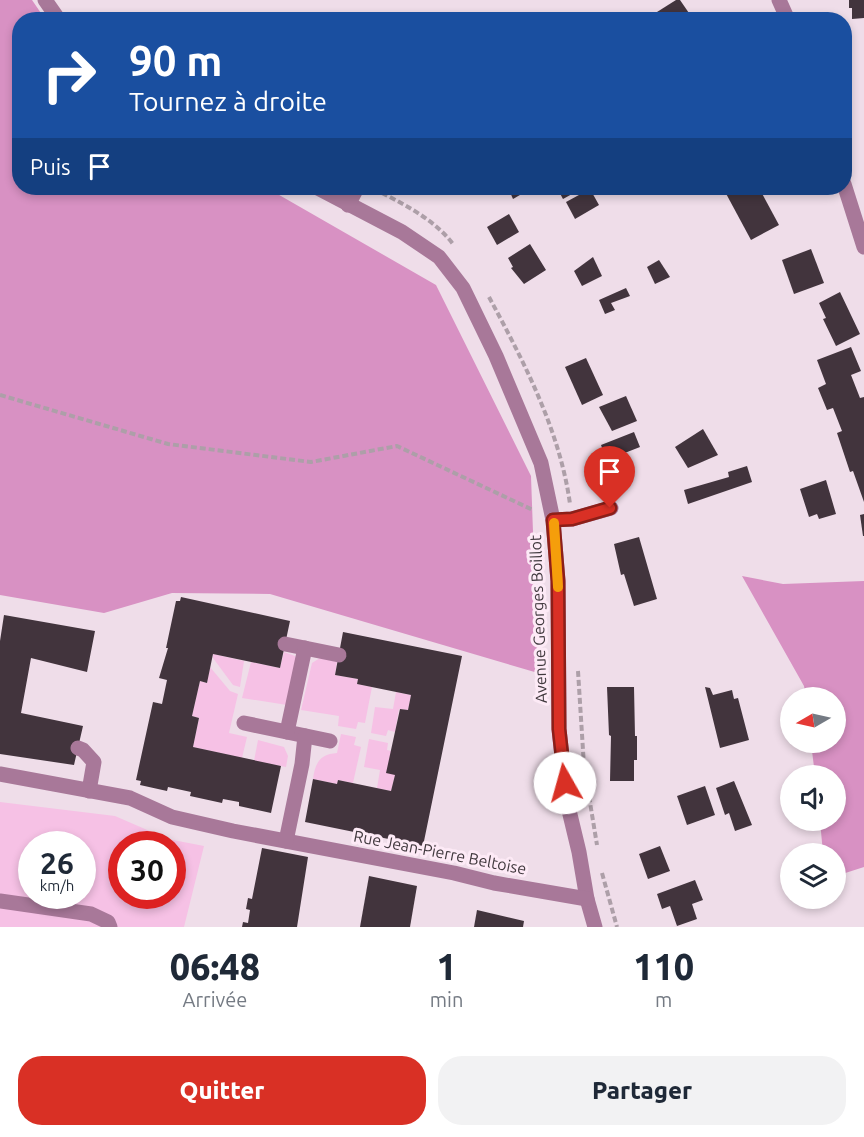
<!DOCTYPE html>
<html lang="fr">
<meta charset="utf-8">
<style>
:root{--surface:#fff;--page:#f2f2f3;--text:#1f2937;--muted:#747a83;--accent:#d93025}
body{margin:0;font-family:Ubuntu,sans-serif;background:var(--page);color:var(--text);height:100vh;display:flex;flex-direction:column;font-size:22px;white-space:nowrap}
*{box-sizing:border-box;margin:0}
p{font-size:20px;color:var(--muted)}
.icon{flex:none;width:33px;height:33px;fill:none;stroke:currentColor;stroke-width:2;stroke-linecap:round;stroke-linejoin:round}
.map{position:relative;height:927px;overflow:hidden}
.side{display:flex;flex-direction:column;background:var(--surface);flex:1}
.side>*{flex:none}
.guide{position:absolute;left:12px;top:12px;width:840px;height:183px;border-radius:24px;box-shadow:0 3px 9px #0003;background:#1a4fa0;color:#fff;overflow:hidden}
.needle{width:39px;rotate:261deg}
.fabs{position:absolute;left:780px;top:687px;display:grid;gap:12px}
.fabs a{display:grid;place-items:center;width:66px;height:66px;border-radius:50%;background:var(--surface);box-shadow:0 3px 9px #0003;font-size:30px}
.speed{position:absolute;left:18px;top:831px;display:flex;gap:12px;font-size:30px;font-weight:700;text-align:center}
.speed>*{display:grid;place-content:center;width:78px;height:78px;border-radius:50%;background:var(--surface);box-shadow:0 3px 9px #0003;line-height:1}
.speed small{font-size:15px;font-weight:400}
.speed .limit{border:9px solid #d22;background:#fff;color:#111}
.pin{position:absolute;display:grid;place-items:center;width:51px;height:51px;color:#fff;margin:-62px -26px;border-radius:50% 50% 50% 0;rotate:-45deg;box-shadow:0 0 6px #0007}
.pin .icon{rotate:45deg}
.me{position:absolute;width:66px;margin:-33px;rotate:353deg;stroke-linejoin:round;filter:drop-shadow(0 0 4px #0008)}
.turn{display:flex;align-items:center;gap:21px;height:126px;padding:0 18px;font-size:27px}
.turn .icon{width:78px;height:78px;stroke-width:2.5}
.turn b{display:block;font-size:42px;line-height:51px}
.then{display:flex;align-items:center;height:57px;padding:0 18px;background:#0003;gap:12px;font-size:22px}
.eta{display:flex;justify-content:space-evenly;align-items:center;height:102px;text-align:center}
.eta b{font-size:36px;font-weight:800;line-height:42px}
.button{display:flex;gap:12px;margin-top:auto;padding:12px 18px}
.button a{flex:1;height:69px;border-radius:24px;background:var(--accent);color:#fff;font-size:24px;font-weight:800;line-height:69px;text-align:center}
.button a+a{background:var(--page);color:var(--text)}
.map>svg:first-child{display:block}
</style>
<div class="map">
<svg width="864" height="927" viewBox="0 0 864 927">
<rect width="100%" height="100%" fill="#efdde9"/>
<!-- green -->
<g fill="#f6c1e5" fill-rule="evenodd">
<polygon points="284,652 295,656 297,660 287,705 242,698 251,662 280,668"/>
<polygon points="213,654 244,661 240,687 233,685 213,658"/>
<polygon points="320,658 337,662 335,675 358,679 357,684 372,687 365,723 358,722 356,729 338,726 339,716 301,710 312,663"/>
<polygon points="210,667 230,691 238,694 229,733 247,737 242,758 193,747 199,718 192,716 200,681 207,683"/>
<polygon points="396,692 411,695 408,710 399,709 395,732 388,730 386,736 371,733 375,707 393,709"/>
<path d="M341,734L356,737L354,745L361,747L353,783L338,780L337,784L313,779C315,763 320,754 337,753Z"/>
<polygon points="369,739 388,743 387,750 391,751 395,775 391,791 377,788 380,770 364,767"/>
<polygon points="258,740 284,747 288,756 286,767 254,761"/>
<path d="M0,802L115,816L168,839L204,846L184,927H0ZM32,844H82V896H32ZM122,844H172V896H122Z"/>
</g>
<!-- forest -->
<g fill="#d891c3">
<polygon points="0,0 32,0 45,19 20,20 20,188 267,188 436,285 531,476 538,673 270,594 172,593 104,613 0,595"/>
<polygon points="742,576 783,584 864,581 864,867 836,876 836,854 823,853 820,821 836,820 836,776 815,775 811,743 836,742 836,698 806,697 804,686"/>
</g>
<!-- building -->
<g fill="#42343d">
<polygon points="676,0 680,0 691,16 686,20 662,20 657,12"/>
<polygon points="849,0 864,0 864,18 852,19 852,8 849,8"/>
<polygon points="512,188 532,188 513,199 509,190"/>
<polygon points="557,188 583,188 563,199"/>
<polygon points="723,188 759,188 779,225 751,240"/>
<polygon points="590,189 599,205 575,219 566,202"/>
<polygon points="509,214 519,232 497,245 487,227"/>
<polygon points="530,244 546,270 524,284 511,268 513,267 508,258"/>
<polygon points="811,249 824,283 794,294 782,260"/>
<polygon points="593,257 602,276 582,286 574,271"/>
<polygon points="659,260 670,277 655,284 647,267"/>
<polygon points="626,288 630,296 611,303 615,310 605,314 599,300"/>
<polygon points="840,292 860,334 836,346 823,319 826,318 819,303"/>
<polygon points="851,347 861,371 851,375 860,398 864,397 864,502 853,471 850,472 837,433 842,431 833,408 827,410 818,388 826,384 817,360"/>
<polygon points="586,358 603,395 582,405 565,367"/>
<polygon points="626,396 637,421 612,431 599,407"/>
<polygon points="703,429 718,455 688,468 675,447"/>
<polygon points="634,432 640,447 617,456 628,482 600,493 589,468 607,461 601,445"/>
<polygon points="747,466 752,482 688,504 684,490 729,477 728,472"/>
<polygon points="826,480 836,514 819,519 817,514 809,517 800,489"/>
<polygon points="864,514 864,536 863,536 860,515"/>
<polygon points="639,537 657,599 634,606 624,574 621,575 614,544"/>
<polygon points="181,597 290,621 280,668 213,654 207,683 200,681 192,716 199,718 193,747 281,766 271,813 239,806 239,802 223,799 222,803 190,796 191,792 168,787 167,791 140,785 141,781 136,780 153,702 162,704 167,680 159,678 168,648 166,648 176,601 180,601"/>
<polygon points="4,615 95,631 87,672 31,658 21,713 83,726 74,765 0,754 0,641"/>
<polygon points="343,632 462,656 423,846 305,822 313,779 337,784 338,780 391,791 395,775 386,773 400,709 408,710 411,695 357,684 358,679 335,675"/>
<polygon points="607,687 634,687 635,736 637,736 637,760 634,760 634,781 610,781 611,736 609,735"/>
<polygon points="705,687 710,688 713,695 732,690 734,699 738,698 749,740 720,748"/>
<polygon points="734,781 752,825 735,831 729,813 725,815 716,788"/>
<polygon points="705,786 715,815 687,825 677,796"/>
<polygon points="660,846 670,871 648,879 639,854"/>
<polygon points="262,848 308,857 297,927 242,927 243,922 248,923 250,910 246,909 248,898 252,899"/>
<polygon points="369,876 417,886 410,927 360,927"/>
<polygon points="695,880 703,900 692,904 697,919 677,926 670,906 662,909 657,894"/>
<polygon points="477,910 524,921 523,927 474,927"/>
</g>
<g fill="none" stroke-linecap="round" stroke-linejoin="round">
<!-- path -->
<g stroke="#ad9fa8" stroke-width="4" stroke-dasharray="6 3" stroke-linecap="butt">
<path d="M374,189C402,203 434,219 453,244"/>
<path d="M489,297C524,362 560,431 570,504"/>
<polyline points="0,395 168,444 311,462 397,446 533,510"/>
<polyline points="578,671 584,766 597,845"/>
<polyline points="602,873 617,927"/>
</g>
<!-- minor -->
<g stroke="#a87899" stroke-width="15">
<polyline points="45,0 59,20"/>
<polyline points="779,0 788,20"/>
<polyline points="844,184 864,247"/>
<polyline points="318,188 402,232 439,257 463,288 496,356 541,463 553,520 558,581 559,729 567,802 579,852 587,899 595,927"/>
<polyline points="348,205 357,188"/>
<polyline points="553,520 572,519 611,508"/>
<polyline points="285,644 339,655"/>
<polyline points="244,723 330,741"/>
<polyline points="287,732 305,648"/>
<polyline points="78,748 83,750 94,762 89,791"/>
<polyline points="0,774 130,798 172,817 233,831 454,873 494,883 587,899"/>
<polyline points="286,841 302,764 305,736"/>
<polyline points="0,901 91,914 108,922 110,927"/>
</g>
</g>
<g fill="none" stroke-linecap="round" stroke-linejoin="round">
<!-- route casing -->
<g stroke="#8d1f18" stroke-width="15">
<polyline id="route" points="565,783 559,729 558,581 553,520 572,519 610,508"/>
</g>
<!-- route -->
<use href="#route" stroke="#d93025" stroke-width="10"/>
<!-- slow -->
<polyline stroke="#f59e0b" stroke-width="10" points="554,523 558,587"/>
</g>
<g text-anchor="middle" stroke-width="6" stroke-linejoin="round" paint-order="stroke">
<!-- street labels -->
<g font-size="16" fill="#41393e" stroke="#fdeaf6">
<text transform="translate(538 619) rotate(-92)" y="6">Avenue Georges Boillot</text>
<text transform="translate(440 852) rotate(11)" y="6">Rue Jean-Pierre Beltoise</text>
</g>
</g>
</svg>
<div class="fabs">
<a><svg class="needle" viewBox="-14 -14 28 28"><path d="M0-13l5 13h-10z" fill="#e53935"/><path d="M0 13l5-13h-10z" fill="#747a83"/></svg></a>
<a><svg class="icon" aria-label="sound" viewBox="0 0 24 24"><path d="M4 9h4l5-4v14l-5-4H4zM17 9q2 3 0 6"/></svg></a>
<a><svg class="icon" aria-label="layers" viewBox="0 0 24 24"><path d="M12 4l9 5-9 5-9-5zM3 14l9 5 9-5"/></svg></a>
</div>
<div class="speed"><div>26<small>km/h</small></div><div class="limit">30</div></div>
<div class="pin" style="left:610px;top:508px;background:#d93025"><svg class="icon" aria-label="arrive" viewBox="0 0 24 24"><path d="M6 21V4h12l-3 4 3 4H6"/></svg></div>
<svg class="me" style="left:565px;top:783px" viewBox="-20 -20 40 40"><circle r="19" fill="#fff"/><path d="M0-13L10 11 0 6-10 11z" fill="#d93025"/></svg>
<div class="guide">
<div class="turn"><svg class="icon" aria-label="right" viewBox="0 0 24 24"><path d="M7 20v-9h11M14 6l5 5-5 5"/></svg><div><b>90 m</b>Tournez à droite</div></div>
<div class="then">Puis<svg class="icon" aria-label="arrive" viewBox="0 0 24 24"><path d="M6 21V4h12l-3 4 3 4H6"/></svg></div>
</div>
</div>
<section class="side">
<div class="eta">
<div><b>06:48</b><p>Arrivée</p></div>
<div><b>1</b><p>min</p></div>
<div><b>110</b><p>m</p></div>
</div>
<div class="button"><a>Quitter</a><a>Partager</a></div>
</section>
